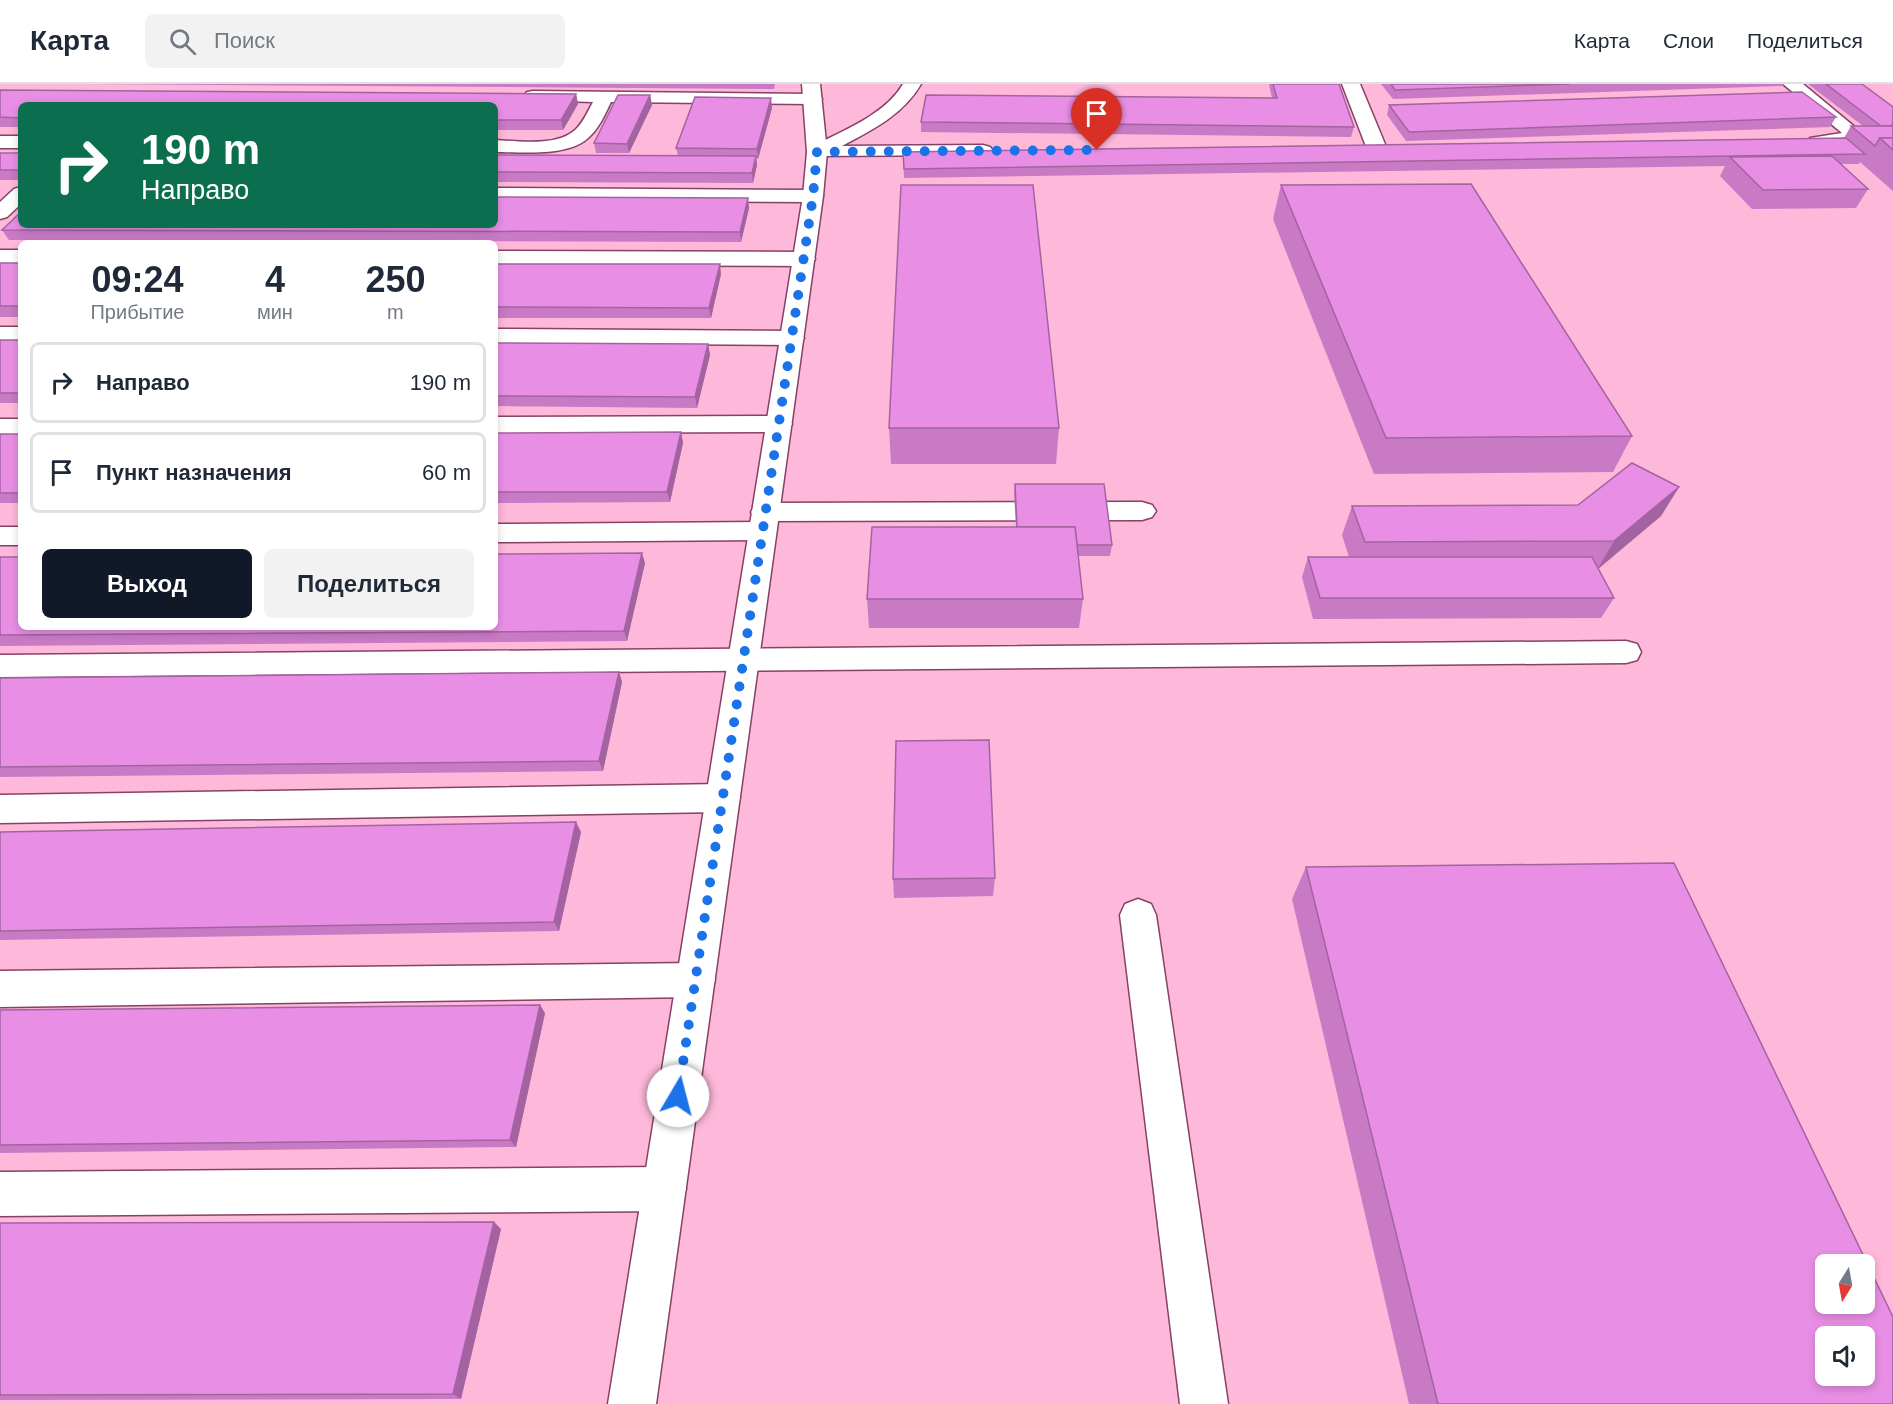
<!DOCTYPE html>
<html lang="ru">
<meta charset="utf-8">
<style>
:root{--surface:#fff;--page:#f2f2f3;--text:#1f2937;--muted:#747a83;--line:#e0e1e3;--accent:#111827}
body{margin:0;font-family:Arial,sans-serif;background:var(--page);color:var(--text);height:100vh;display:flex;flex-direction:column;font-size:22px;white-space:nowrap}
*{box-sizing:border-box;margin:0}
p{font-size:20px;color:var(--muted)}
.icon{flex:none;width:33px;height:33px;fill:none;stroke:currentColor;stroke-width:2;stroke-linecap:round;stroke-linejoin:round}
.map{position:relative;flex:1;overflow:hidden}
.sheet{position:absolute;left:18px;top:156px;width:480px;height:390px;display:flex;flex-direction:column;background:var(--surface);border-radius:9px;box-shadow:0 3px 9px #0003}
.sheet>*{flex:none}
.hud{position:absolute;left:18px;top:18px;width:480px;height:126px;border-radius:9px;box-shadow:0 3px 9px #0003;background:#0b6e4f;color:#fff;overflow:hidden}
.needle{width:39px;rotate:191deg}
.fabs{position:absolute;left:1815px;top:1170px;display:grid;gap:12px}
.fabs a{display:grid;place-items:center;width:60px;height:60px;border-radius:9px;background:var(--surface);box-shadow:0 3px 9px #0003;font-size:30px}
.pin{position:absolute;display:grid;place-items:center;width:51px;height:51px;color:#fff;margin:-62px -26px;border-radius:50% 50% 50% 0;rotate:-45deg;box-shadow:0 0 6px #0007}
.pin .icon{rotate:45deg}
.me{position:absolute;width:66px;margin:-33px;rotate:8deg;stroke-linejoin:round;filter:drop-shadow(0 0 4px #0008)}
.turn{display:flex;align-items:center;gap:21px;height:126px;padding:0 24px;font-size:27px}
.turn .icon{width:78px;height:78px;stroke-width:2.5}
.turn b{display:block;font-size:42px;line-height:51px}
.eta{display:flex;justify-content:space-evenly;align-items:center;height:102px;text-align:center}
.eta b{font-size:36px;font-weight:800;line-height:42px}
.button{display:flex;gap:12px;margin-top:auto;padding:12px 24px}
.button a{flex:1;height:69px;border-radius:9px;background:var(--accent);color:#fff;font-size:24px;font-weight:800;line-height:69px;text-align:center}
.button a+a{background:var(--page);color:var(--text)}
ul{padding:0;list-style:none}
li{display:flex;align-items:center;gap:18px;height:81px;margin:0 12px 9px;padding:0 12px;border:3px solid var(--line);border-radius:9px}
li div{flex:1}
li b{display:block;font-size:22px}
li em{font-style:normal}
header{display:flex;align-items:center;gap:36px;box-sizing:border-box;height:84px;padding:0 30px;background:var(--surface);border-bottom:2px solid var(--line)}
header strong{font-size:28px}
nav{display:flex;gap:33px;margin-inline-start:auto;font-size:21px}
.search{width:420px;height:54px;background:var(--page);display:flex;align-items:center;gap:15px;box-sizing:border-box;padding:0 21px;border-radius:9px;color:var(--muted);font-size:22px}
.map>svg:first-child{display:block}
</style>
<header>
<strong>Карта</strong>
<div class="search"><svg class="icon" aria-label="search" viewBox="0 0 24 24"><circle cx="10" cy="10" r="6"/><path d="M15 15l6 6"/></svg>Поиск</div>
<nav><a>Карта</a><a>Слои</a><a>Поделиться</a></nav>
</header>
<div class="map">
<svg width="1893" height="1320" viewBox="0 0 1893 1320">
<rect width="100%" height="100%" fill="#fac9e0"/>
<!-- built -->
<path fill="#feb8da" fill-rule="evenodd" d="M0,0H1893V1320H0ZM21,21H495V141H21ZM21,159H495V543H21ZM1826,1180H1864V1220H1826ZM1826,1252H1864V1292H1826Z"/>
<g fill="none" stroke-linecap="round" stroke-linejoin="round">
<!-- service casing -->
<g stroke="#864166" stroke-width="3">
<g id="service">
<path d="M903,0H921C903,31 872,46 842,62L983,61L990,63L993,67L990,71L810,72L807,68L811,63C842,47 885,31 903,0Z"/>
<polygon points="1342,0 1360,0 1387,65 1384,69 1370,69 1367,65"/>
<polygon points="1783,0 1803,0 1862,49 1854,59 1817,64 1810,62 1807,58 1810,54 1842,49"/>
<path d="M533,7L813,10L819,11L822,15L819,19L813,20L611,18C605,30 599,45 588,54C568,73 521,68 495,68V56C518,57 556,63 575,46C583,39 588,27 593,18L527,16L524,12L527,8Z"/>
<rect x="0" y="52" width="21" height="12"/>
<polygon points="21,103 21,120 7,133 0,135 0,118 14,105"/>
<polygon points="495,104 813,106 820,108 823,112 820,116 813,118 495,116"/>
<rect x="0" y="166" width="21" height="14"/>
<polygon points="495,167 804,168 812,170 815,175 812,180 804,182 495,181"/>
<rect x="0" y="243" width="21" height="14"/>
<polygon points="495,245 792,247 800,249 804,254 800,259 792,261 495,259"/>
<polygon points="779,332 788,335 792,340 788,345 779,348 495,349 495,333"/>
<rect x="0" y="335" width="21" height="16"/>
<polygon points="1142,418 1152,421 1156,427 1152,433 1142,436 765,437 755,434 751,428 755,422 765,419"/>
<polygon points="762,438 772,440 776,447 772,454 762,456 495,458 495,440"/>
<rect x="0" y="443" width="21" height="18"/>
<polygon points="1626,557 1637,560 1641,568 1637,576 1626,579 0,593 0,571"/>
<polygon points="723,700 735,704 740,714 735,724 723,728 0,739 0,711"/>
<polygon points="1138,815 1151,820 1156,831 1228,1320 1180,1320 1120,831 1125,820"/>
<polygon points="696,879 710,884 715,896 710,908 696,913 0,923 0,887"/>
<polygon points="664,1083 679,1090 686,1105 679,1120 664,1127 0,1132 0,1088"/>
</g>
</g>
<!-- minor casing -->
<g stroke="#864166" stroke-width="3">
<polygon id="minor" points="802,0 820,0 827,68 823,112 656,1320 608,1320 803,112 807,68"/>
</g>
<!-- service -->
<use href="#service" fill="#fff" fill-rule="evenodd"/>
<!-- minor -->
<use href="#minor" fill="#fff" fill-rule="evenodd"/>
</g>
<!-- wall -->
<g fill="#c87ac5">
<polygon points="86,0 775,0 774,5"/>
<polygon points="1269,0 1339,0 1354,43 1351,53 921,48 921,38 1272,14"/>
<polygon points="1381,0 1784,0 1783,2 1393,15"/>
<polygon points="1808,0 1862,0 1893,23 1893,107 1860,78 1859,80 1841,80 1868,105 1856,124 1752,125 1720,92 1725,82 904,94 903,68 1844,54 1851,42 1863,42"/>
<polygon points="0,6 576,10 578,20 563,46 495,46 495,21 21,21 21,43 0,43"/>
<polygon points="650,11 652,21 629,69 596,69 594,59"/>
<polygon points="1389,21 1836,33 1830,43 1406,57 1387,31"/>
<polygon points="772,24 758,75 756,74 757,81 753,99 495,98 495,71 678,71 676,64"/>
<rect x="0" y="69" width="21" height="27"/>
<polygon points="1281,101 1632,352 1613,388 1374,390 1273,135"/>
<polygon points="748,114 749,124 741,158 9,156 2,146"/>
<rect x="0" y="179" width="21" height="54"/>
<polygon points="495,180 721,190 711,234 495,234"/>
<rect x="0" y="256" width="21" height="63"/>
<polygon points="495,259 708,260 710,271 697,324 495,322"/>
<polygon points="889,344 1059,344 1056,380 891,380"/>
<polygon points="681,348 683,359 670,418 495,419 495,349"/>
<rect x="0" y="350" width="21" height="69"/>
<polygon points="1015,400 1112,461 1110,472 1078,472 1083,515 1079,544 869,544 867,515 1016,443 1014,410"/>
<polygon points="1679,403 1661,432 1598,484 1614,514 1601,534 1313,535 1302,493 1308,473 1349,473 1342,451 1352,422 1578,421"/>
<polygon points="0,473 645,479 627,557 0,562"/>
<polygon points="619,588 622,598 603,687 0,693 0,594"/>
<polygon points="0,748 581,748 559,847 0,856"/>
<polygon points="1306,783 1893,1320 1409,1320 1292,815"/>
<polygon points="995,794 993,812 894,814 893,795"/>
<polygon points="0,926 545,929 516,1063 0,1069"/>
<polygon points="0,1139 501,1145 461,1315 0,1316"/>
</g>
<!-- shaded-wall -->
<g fill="#a363a0">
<polygon points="576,10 578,20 563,46 561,36"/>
<polygon points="650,11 652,21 629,69 627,60"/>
<polygon points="771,14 772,24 758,75 757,65"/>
<polygon points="756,72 757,81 753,99 752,89"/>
<polygon points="748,114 749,124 741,158 740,148"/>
<polygon points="720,180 721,190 711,234 709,224"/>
<polygon points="708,260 710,271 697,324 695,313"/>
<polygon points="681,348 683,359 670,418 667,408"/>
<polygon points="1679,403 1661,432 1597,486 1614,457"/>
<polygon points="642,469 645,479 627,557 624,547"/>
<polygon points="619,588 622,598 603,687 599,677"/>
<polygon points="576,738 581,748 559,847 554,838"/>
<polygon points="540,921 545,929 516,1063 510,1056"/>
<polygon points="494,1138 501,1145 461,1315 453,1310"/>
</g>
<!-- building -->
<g fill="#e98ee5" stroke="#a363a0" stroke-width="1.5" fill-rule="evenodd">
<polygon points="1273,0 1339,0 1354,43 921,38 926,11 1277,14"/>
<polygon points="1391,0 1570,0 1395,6"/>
<polygon points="1826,0 1862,0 1893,23 1893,39 1891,42 1881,42"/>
<polygon points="0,6 576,10 561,36 495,36 495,21 21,21 21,34 0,33"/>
<polygon points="1802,8 1836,33 1409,48 1389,21"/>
<polygon points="618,11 650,11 627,60 594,59"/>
<polygon points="695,13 771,14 757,65 676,64"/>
<polygon points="1851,42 1893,42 1893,54 1880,54 1875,62"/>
<polygon points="1846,54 1865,70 904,85 903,68"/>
<polygon points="1880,54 1893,54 1893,66"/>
<rect x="0" y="69" width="21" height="17"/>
<polygon points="495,71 756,72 752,89 495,88"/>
<polygon points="1832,72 1868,105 1763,106 1730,73"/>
<polygon points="1471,100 1632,352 1386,354 1281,101"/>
<polygon points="901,101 1033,101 1059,344 889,344"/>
<polygon points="495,113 748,114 740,148 2,146 21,128 21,141 495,141"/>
<rect x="0" y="179" width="21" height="43"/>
<polygon points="495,180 720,180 709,224 495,223"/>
<rect x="0" y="256" width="21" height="53"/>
<polygon points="495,259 708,260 695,313 495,312"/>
<polygon points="681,348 667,408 495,408 495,349"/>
<rect x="0" y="350" width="21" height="59"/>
<polygon points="1632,379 1679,403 1614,457 1365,458 1352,422 1578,421"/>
<polygon points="1015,400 1104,400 1112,461 1077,461 1075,443 1017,443"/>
<polygon points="872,443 1075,443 1083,515 867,515"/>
<polygon points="642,469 624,547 0,551 0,473 21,473 21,543 495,543 495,470"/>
<polygon points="1308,473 1592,473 1614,514 1320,514"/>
<polygon points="619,588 599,677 0,683 0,594"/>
<polygon points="989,656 995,794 893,795 896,657"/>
<polygon points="576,738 554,838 0,847 0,748"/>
<path d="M1674,779L1893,1233V1320H1438L1306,783ZM1826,1180H1864V1220H1826ZM1826,1252H1864V1292H1826Z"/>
<polygon points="540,921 510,1056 0,1061 0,926"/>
<polygon points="494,1138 453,1310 0,1311 0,1139"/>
</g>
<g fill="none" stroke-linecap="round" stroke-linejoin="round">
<!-- route -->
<polyline stroke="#1a73e8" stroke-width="10" stroke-dasharray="0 18" points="678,1012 813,112 817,68 1097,66"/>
</g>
</svg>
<div class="fabs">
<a><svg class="needle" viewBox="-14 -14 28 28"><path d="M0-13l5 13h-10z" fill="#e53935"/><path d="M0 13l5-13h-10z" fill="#747a83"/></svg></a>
<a><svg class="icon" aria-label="sound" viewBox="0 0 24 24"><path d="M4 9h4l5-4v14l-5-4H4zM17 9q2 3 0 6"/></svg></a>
</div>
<div class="pin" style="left:1097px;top:66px;background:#d93025"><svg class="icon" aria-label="arrive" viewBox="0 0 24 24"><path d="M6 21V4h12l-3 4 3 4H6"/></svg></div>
<svg class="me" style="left:678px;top:1012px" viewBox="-20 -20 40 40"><circle r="19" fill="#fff"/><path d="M0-13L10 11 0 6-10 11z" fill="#1a73e8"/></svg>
<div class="hud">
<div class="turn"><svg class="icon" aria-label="right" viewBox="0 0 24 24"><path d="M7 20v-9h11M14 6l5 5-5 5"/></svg><div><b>190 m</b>Направо</div></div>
</div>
<section class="sheet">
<div class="eta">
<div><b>09:24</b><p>Прибытие</p></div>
<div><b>4</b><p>мин</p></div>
<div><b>250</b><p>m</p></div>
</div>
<ul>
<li><svg class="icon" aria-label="right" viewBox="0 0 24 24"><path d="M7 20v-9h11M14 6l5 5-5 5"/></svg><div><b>Направо</b></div><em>190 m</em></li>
<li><svg class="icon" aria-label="arrive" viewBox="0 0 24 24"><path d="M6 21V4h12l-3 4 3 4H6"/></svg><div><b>Пункт назначения</b></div><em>60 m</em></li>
</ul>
<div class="button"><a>Выход</a><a>Поделиться</a></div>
</section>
</div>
